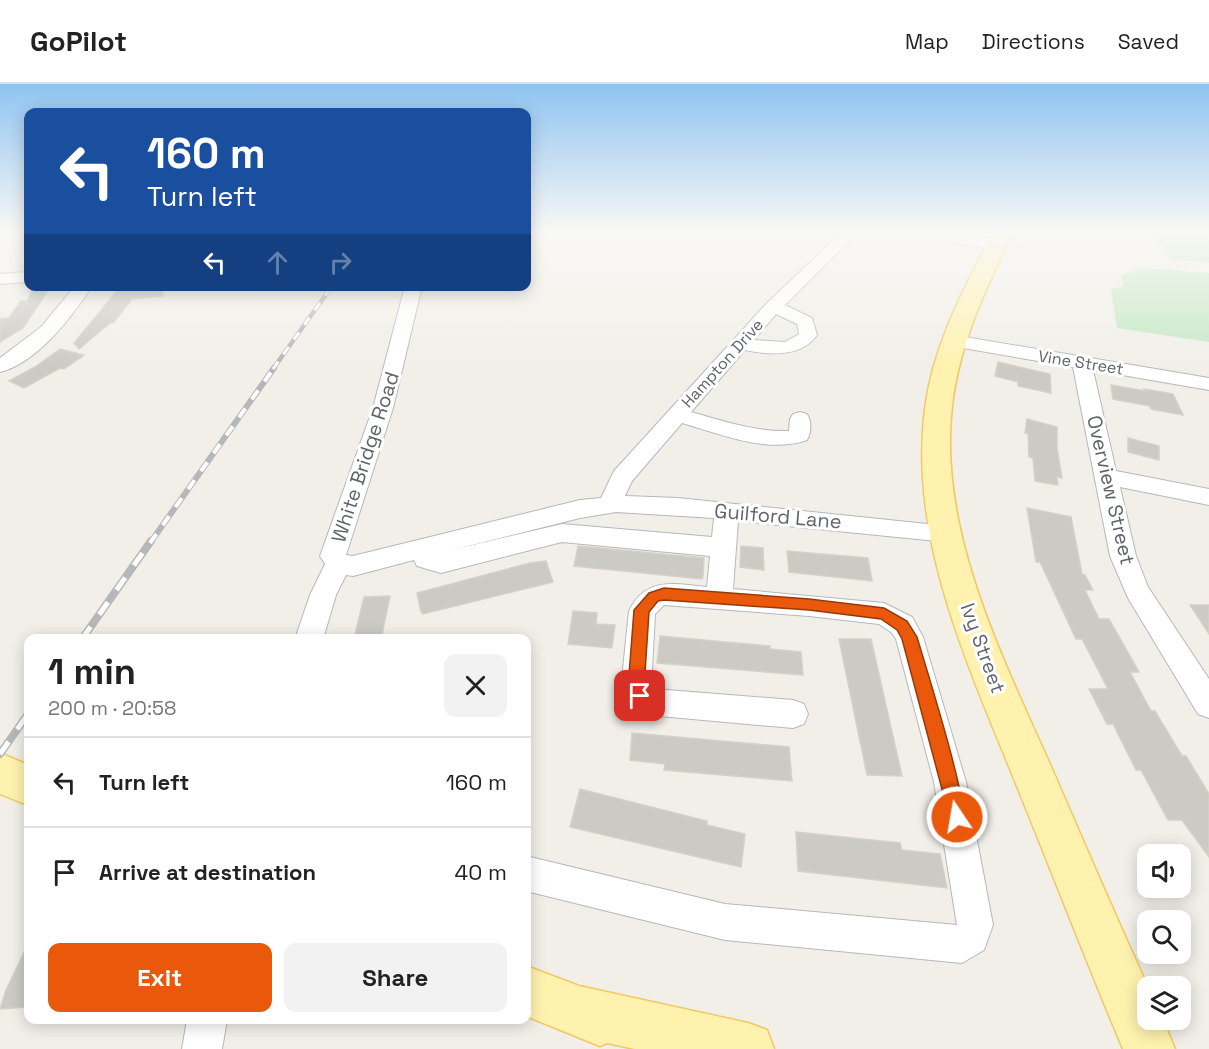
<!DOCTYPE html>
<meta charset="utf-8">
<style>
:root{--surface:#fff;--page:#f2f2f2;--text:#222;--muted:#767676;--line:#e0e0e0;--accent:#ea580c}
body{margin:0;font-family:"Space Grotesk",sans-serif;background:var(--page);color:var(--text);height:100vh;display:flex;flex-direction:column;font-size:22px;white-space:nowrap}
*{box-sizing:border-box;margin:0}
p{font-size:20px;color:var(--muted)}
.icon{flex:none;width:33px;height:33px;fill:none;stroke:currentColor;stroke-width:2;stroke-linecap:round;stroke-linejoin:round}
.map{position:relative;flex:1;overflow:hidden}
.drawer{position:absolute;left:24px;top:550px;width:507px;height:390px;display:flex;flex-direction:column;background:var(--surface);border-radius:12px;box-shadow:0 3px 15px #0003}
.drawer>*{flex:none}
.guide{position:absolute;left:24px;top:24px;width:507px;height:183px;border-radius:12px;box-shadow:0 3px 15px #0003;background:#1a4fa0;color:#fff;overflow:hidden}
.tools{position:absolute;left:1137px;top:760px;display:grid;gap:12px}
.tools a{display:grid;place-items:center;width:54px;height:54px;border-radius:12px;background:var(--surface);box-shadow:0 3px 15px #0003;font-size:30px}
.pin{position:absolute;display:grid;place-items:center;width:51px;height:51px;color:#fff;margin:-26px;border-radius:12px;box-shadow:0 3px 9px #0006}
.me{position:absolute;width:66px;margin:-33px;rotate:348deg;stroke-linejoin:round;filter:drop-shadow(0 0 4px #0008)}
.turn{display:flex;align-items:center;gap:21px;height:126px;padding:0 24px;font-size:27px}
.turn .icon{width:78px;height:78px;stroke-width:2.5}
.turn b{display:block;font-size:42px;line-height:51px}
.lanes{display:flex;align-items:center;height:57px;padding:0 24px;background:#0003;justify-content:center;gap:30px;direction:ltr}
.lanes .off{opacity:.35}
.round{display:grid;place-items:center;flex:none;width:63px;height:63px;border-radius:12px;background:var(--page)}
.head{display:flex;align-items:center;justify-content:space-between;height:102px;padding:0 24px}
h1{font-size:36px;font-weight:700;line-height:45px}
.primary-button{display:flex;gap:12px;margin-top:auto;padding:12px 24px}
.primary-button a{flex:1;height:69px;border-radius:12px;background:var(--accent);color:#fff;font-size:24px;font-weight:700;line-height:69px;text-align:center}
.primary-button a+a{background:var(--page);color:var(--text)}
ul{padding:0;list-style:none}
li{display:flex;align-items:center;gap:18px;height:90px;padding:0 24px;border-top:2px solid var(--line)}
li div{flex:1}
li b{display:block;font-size:22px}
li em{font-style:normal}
header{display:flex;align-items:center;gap:36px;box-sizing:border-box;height:84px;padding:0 30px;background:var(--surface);border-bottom:2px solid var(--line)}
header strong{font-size:28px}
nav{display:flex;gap:33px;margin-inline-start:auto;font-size:21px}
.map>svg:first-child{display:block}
</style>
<header>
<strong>GoPilot</strong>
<nav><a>Map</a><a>Directions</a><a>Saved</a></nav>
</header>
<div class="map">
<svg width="1209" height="965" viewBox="0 0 1209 965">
<rect width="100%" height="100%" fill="#f1efe8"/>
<!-- green -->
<g fill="#c5e8c5">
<polygon points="1151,149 1209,149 1209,179 1170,175"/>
<polygon points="1141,184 1209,189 1209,258 1117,244 1111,206 1123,202 1122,191"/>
</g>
<!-- building -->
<g fill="#cccac5" stroke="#d6d1c6" stroke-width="1.5">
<polygon points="34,202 51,202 23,244 0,258 0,235 9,234 21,217 27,217"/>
<polygon points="121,202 162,202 163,212 132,215 113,239 110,239 79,265 74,259"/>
<polygon points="60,265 84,271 64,285 60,284 24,304 9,297 35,283"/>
<polygon points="998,278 1050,290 1051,309 1018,302 1018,298 995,292"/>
<polygon points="1111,301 1145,307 1144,305 1173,310 1183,331 1151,325 1150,322 1113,315"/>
<polygon points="1027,335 1057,343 1057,364 1062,394 1057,393 1058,401 1035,397 1033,374 1029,373 1028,349 1025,349"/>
<polygon points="1128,354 1159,362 1159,376 1128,368"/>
<polygon points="1027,424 1071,433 1082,490 1085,491 1093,506 1085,506 1099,535 1109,535 1139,588 1130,588 1151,627 1155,627 1182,672 1186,672 1209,710 1209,773 1182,736 1168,736 1141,686 1136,686 1113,640 1107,640 1089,605 1108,605 1082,555 1076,555 1040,478 1036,478"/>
<polygon points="578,462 704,474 703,492 702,495 574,482"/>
<polygon points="741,462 763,464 764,486 740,483"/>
<polygon points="787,467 868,474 872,497 789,488"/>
<polygon points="546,477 553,498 423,530 421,528 417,509 530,479"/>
<polygon points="390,512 381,555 354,555 364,513"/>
<polygon points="1190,521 1209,521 1209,550"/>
<polygon points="573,527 597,529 596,540 615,541 612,564 568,560"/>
<polygon points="660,552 770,562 770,565 801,568 803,591 657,579"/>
<polygon points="839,555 871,555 902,692 867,691"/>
<polygon points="632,649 789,663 792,697 664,686 665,680 630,676"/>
<polygon points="580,705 707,737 707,741 745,750 741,783 570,743"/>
<polygon points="796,748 900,759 902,766 940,770 947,804 798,787"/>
<polygon points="28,860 28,918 26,923 0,925 6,906"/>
</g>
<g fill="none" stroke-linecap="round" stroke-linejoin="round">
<!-- minor casing -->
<g stroke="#b5b8bc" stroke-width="2">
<g id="minor">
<path d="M841,149H857L785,221L812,234L817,251C801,274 769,271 745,266L691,328C723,337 755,348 789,347L790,335L793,330L800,328L807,330C812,338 811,349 807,356C767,370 720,350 682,339L632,397L625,412L678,414L956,443L959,449L956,455L947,458L738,437L733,505L884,519L912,533L923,553L966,698L993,841L984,866L962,879L725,856L526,807V772L725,820L957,841L934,698L896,555L892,549L879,540L809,532L664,521L655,530L651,603L654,605L793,616L804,620L808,630L804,640L793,644L648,631L630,621L621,604L629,527C646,492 674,500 707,503L710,472L562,458L441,489L417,482L414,476L353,492L346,491L336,511L323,555H295L310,511L325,480L320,472L373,324L405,202H422L393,324L346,471L353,472L580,416L601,414L614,387L767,219ZM776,230L797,240L799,250L785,258L754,256ZM616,428L714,434L712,453L562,440L448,467L580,434Z"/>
<path d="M918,149C934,148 994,150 1004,161L996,166L926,154Z"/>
<polygon points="28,188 28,198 0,200 0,190"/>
<path d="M75,202H92C72,233 37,279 0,288V274L41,243Z"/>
<polygon points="953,251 1209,294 1209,306 1093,286 1116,387 1209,405 1209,421 1120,403 1136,472 1148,503 1209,595 1209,634 1198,630 1128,514 1110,472 1073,283 946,261 944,257 946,253"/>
<polygon points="187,936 227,936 222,965 182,965"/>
</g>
</g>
<!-- major casing -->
<g stroke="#f2c960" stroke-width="3">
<g id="major">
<path d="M993,149H1013C984,207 956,267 951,333C941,454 1005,579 1053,687C1084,759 1115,831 1148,903V936H1163L1175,965H1123C1086,877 1052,788 1016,700C970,585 911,461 924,334C930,268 962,207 993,149Z"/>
<polygon points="0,669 28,681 28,721 0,710"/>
<polygon points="526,882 579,902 748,939 767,946 774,965 635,965 607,959 600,962 526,932"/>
</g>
</g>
<!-- minor -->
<use href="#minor" fill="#fff" fill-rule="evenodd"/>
<!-- major -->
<use href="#major" fill="#fff2af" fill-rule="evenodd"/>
<!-- rail-far2 casing -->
<g stroke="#b6b7b8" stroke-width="4.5">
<polyline id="rail-far2" points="273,285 332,202"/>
</g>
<!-- rail-far1 casing -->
<g stroke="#b6b7b8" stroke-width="6">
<polyline id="rail-far1" points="150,459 274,284"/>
</g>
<!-- rail casing -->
<g stroke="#b6b7b8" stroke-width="8">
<g id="rail">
<polyline points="82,555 151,457"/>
<polyline points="0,670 28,630"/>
</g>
</g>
<!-- rail-far2 -->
<use href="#rail-far2" stroke="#fff" stroke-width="3" stroke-dasharray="9" stroke-linecap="butt"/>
<!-- rail-far1 -->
<use href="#rail-far1" stroke="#fff" stroke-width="4" stroke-dasharray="11" stroke-linecap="butt"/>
<!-- rail -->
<use href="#rail" stroke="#fff" stroke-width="5" stroke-dasharray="15" stroke-linecap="butt"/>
</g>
<!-- sky -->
<linearGradient id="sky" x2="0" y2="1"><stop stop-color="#8fc3f1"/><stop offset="0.52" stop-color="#f9f8f5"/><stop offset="1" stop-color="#f9f8f5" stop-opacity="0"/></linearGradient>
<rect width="1209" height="284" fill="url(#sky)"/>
<!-- route -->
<path fill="#ea580c" stroke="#983908" stroke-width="1.5" d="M664,504L809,515L884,524L907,537L917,553C925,581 970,722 963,739L957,742L951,739L902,555L897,546L881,535L809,526L664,516L658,517L649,528L644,604L648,612L646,617L640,620L635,617L628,604L634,526L649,509Z"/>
<g text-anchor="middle" stroke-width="6" stroke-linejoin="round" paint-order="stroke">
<!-- far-street labels -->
<g font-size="16" fill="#5f6368" stroke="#fff">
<text transform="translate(1081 278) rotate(9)" y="6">Vine Street</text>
<text transform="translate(722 279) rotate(-48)" y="6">Hampton Drive</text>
</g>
<!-- street labels -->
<g font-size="20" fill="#5f6368" stroke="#fff">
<text transform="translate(365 373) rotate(-72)" y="7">White Bridge Road</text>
<text transform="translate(1111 406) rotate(77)" y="7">Overview Street</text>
<text transform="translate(778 432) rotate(5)" y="7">Guilford Lane</text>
<text transform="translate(983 564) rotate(70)" y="7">Ivy Street</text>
</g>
</g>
</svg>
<div class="tools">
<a><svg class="icon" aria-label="sound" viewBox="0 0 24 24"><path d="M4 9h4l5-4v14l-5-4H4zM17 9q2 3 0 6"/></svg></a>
<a><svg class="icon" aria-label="search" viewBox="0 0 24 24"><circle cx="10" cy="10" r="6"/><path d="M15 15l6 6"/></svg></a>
<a><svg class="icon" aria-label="layers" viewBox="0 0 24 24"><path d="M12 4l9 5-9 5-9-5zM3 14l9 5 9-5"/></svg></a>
</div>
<div class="pin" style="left:640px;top:612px;background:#d93025"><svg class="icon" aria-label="arrive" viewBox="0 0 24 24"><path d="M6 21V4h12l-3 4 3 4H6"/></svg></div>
<svg class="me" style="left:957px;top:733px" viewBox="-20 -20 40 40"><circle r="17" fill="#ea580c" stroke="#fff" stroke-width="3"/><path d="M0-11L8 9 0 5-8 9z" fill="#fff"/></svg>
<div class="guide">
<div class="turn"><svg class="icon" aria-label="left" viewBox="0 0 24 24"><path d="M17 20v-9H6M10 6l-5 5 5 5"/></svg><div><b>160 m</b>Turn left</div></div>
<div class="lanes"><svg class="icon" aria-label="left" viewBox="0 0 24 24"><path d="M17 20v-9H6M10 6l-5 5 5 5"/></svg><svg class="icon off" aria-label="ahead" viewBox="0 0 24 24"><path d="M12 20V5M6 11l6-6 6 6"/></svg><svg class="icon off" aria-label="right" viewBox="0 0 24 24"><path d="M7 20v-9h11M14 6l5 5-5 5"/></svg></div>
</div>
<section class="drawer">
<div class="head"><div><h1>1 min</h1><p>200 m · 20:58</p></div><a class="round"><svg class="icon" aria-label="close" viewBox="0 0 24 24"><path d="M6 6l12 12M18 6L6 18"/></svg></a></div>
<ul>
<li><svg class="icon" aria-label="left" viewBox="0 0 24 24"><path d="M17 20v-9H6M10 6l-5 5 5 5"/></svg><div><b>Turn left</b></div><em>160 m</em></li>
<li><svg class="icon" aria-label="arrive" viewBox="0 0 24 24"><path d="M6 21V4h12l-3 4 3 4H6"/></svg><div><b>Arrive at destination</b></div><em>40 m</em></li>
</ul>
<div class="primary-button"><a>Exit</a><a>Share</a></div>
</section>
</div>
